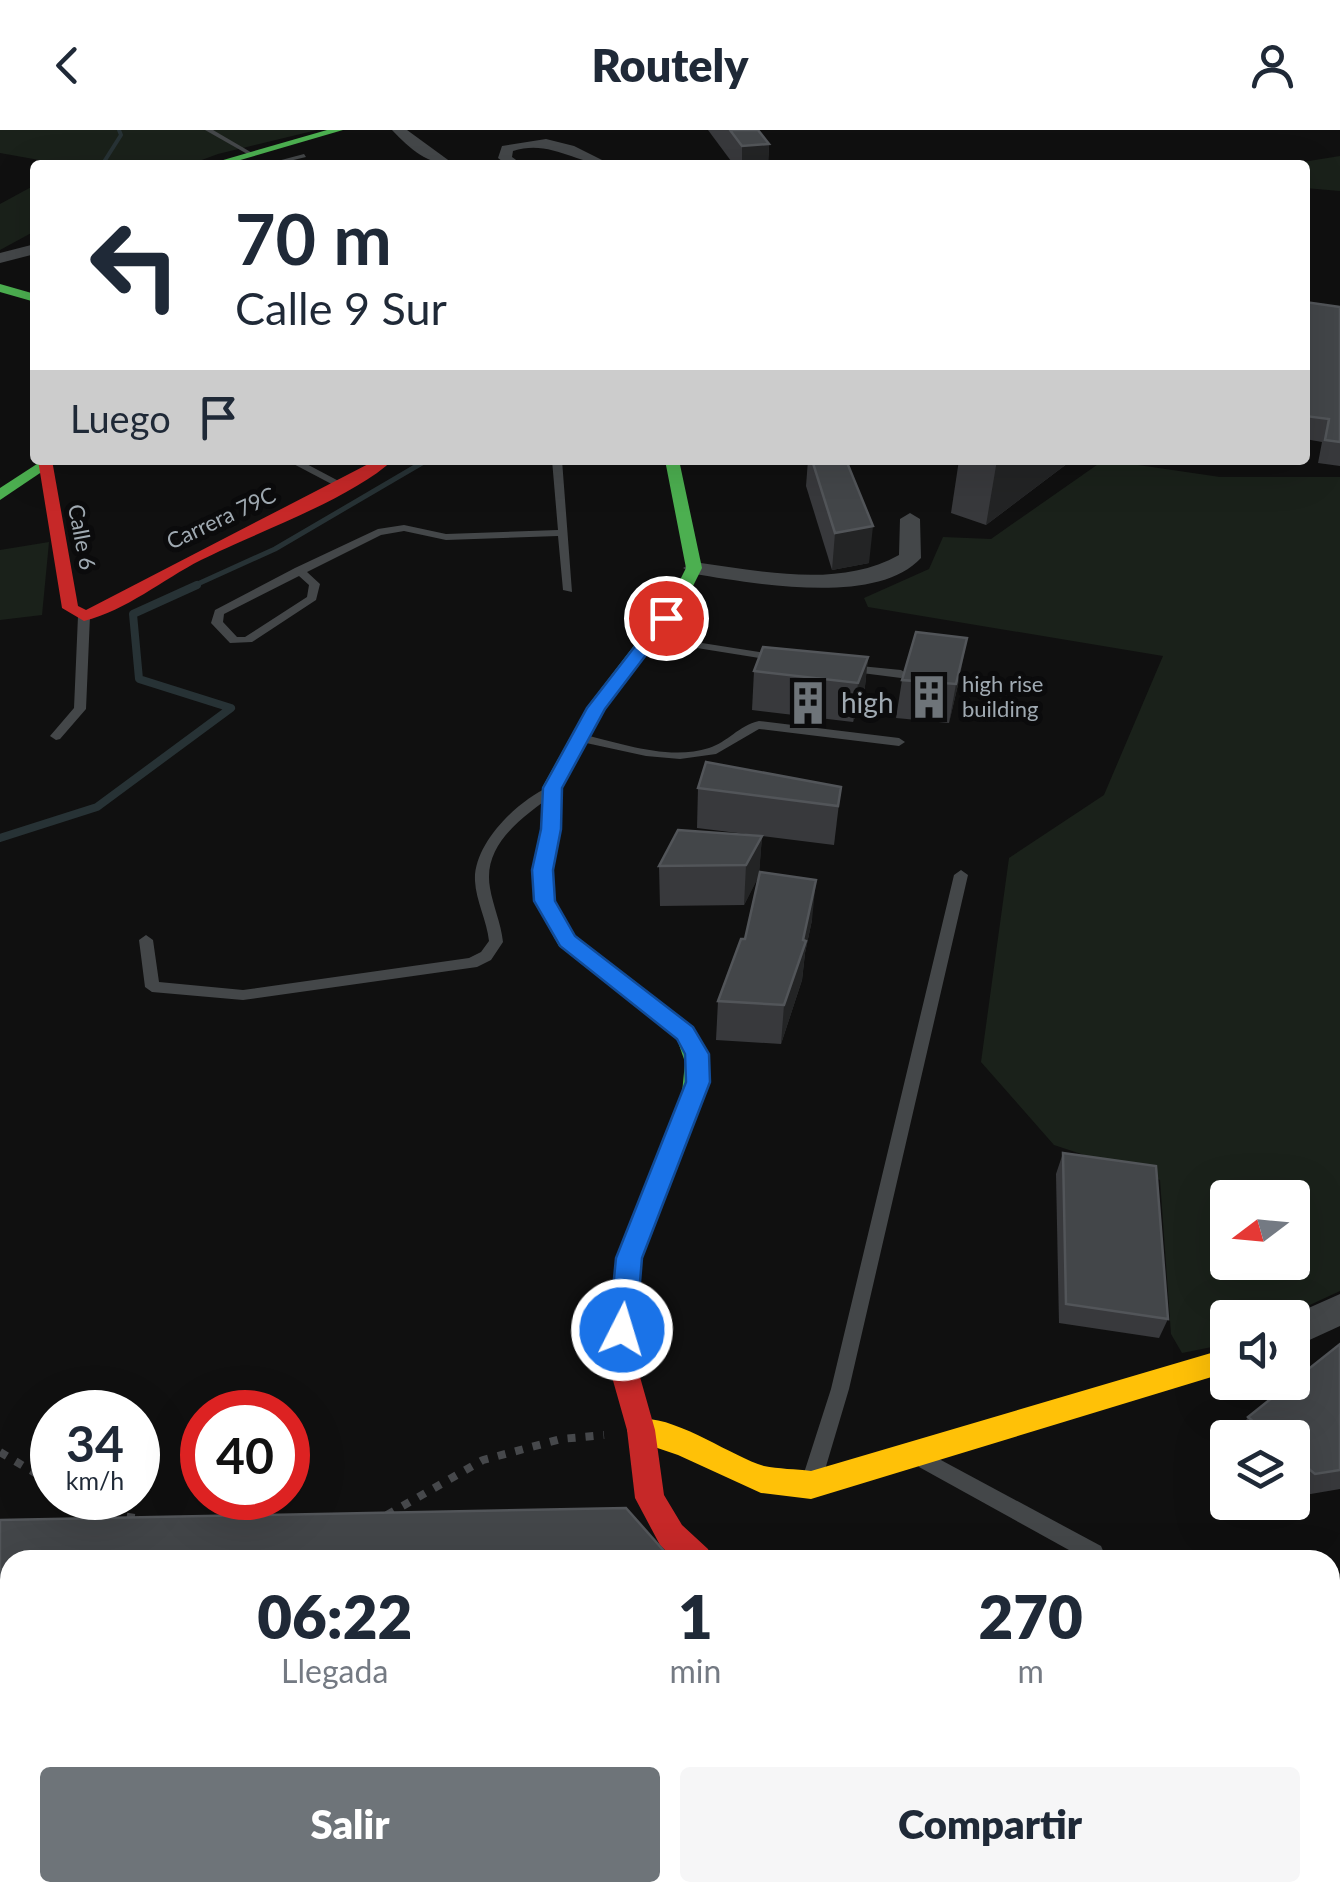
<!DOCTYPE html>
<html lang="es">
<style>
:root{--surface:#fff;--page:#f6f6f7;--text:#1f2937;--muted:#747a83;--accent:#6e7479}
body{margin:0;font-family:Lato,sans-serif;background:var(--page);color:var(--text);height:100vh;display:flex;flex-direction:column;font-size:38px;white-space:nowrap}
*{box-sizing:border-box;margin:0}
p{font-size:32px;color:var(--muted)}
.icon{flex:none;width:55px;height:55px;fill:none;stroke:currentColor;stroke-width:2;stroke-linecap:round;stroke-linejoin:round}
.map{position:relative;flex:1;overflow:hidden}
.details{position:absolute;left:0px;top:1420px;width:1340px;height:352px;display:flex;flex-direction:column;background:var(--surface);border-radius:30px 30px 0 0;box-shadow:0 10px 40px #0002}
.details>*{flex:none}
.hud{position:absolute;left:30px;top:30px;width:1280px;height:305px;border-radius:10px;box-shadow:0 10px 40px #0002;background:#fff;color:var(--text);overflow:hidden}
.needle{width:65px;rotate:254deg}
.buttons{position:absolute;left:1210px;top:1050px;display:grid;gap:20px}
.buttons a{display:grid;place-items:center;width:100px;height:100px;border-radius:10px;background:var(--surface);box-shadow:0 10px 40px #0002;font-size:50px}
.speed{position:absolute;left:30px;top:1260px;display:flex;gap:20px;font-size:50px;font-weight:700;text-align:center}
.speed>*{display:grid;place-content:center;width:130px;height:130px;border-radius:50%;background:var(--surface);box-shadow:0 10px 40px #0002;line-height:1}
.speed small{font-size:25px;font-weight:400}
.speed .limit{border:15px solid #d22;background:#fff;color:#111}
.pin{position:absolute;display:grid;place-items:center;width:85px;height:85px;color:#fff;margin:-42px;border:5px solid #fff;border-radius:50%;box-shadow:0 2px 10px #0007}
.me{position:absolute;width:110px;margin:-55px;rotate:5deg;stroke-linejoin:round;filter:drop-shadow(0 0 8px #0008)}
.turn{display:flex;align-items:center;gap:35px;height:210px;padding:0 40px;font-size:45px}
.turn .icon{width:130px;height:130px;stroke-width:2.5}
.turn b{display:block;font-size:70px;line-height:85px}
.then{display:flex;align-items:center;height:95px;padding:0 40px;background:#0003;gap:20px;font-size:38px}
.eta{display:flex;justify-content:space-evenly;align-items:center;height:170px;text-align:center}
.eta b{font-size:60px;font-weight:800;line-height:70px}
.button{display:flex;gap:20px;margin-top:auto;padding:20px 40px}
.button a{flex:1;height:115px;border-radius:10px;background:var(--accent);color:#fff;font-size:40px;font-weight:800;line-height:115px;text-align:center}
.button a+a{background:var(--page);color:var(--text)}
header{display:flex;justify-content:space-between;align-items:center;height:130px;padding:0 40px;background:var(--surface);font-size:45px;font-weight:800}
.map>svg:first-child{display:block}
</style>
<header><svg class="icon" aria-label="back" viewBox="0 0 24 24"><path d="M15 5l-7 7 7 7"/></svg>Routely<svg class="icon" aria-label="person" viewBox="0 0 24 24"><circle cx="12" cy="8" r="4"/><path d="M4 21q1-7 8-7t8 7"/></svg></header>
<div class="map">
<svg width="1340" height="1771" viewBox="0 0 1340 1771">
<rect width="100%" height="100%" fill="#101010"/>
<!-- green -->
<g fill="#1a211a" fill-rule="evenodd">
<polygon points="0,0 317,0 218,24 188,35 67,35 0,23"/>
<polygon points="1340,26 1340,61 1305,58 1305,35 1284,35"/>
<polygon points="35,55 35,101 0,120 0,74"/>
<path d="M1104,330L1220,347H1340V1161L1284,1187L1228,1188L1227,1214L1182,1223L1171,1204L1160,1050L1054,1015L981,932L1009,728L1104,665L1163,526L868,477L864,468L929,439L943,407L991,409ZM1228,1068H1292V1132H1228Z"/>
<polygon points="49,412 42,485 0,490 0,420"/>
<polygon points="1340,1693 1340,1771 1202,1771 1212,1763 1330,1762 1330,1698"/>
</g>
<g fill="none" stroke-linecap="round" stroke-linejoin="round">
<!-- stream-far2 -->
<polyline stroke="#273235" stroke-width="4" points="102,35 121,5 119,0"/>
<!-- stream-far1 -->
<polyline stroke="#273235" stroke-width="5" points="191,457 275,419 427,330"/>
<!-- stream -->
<polyline stroke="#273235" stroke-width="8" points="0,708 97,677 231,578 139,549 133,484 197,455"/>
<!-- path -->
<g stroke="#46484b" stroke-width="8" stroke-dasharray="8 10" stroke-linecap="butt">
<polyline points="0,1322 52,1353"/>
<polyline points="77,1368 103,1383 135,1388"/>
<polyline points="387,1385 483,1330 561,1309 604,1305"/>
</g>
<!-- lane -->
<g fill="#444749" fill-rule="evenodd">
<polygon points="205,0 213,0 254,24 249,25"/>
<polygon points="304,24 306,27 273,35 270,33"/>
<polygon points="286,330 299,330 350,357 341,359"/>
<path d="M552,330H562L572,462L563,460L558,406L446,410L404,401L381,405L307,442L320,454L316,470L252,512L230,513L211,493L215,480L295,438L378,399L404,395L446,404L558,400ZM299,446L309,455L307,467L245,507H237L223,492L224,484Z"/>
<polygon points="84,483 90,486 86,579 60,609 56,610 50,606 74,578 78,486"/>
<polygon points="651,505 778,525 784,528 778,531 647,510 647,506"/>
<polygon points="850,535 901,540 907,544 901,548 846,541 846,537"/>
<path d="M759,591L899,608L905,612L899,616L759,599L716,624L680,629L646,626L577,611L575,608L581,604C620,613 669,631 709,618C728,612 738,596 759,591Z"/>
<path d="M549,657L554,658L555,661L554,664C523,687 482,714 490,758C493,776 501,793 503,812L491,830L477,837L243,870L152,862L145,857L139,810L146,805L153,810L159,852L243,860L469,828L481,822L489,811C487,791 476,771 475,751C473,714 517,671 549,657Z"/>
<polygon points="961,740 968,745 849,1259 824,1343 821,1349 814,1352 807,1349 804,1343 831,1259 954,745"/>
<polygon points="926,1322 1101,1416 1104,1423 1101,1430 1087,1430 919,1337 916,1331 919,1325"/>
</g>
<!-- street -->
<g fill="#444749" fill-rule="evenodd">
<path d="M392,0H407L455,35C428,35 410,19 392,0Z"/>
<path d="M546,9L574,16L612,35C576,35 551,9 513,21L512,27L523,35H507L498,28L502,16Z"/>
<polygon points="35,114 35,124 0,133 0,123"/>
<path d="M910,383L920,389L921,428C876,477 753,453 694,444L683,438L694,432C761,441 838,459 899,425L900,389Z"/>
<polygon points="1340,1164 1340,1196 1292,1218 1292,1188 1286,1188"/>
<polygon points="958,1762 1005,1762 1006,1771 960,1771"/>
</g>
<!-- fast -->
<g fill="#4caf50" fill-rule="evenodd">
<polygon points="327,0 343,0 223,35 206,35"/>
<polygon points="0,154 35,164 35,172 0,162"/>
<polygon points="665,330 679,330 702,438 686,470 604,578 562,658 561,699 553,740 554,771 575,806 693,897 709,940 702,969 686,969 682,963 685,932 677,909 559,816 534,771 533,740 541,699 542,658 587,577 672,466 686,438"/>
<polygon points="40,332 52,335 0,370 0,358"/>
</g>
<!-- slow -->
<path fill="#ffc107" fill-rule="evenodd" d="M1228,1218V1242L811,1369L761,1363L678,1325L631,1309L627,1300L631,1291C665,1278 729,1326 764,1336C778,1339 796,1339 811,1341Z"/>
<!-- jam -->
<g fill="#c62828" fill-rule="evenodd">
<path d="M38,330H52L78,476L86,480L376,330H393C351,369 255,403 201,430C162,450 127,480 84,491L62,478Z"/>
<polygon points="694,954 702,957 706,963 642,1128 637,1200 640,1247 655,1300 664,1365 682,1395 708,1419 712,1430 675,1430 660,1415 635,1368 627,1300 612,1247 609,1200 616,1128 682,963 686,957"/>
</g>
</g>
<!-- wall -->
<g fill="#38393c">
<polygon points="708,0 758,0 769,14 768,35 734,35"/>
<polygon points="1305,172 1340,177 1340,336 1318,333 1322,312 1305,309"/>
<polygon points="808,330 846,330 869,433 832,440 806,356"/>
<polygon points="959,330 1072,330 986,395 951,383"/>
<polygon points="868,527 864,566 853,592 752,580 754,541"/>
<polygon points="960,546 949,593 896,588 902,550"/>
<polygon points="841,657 834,715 697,698 698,658"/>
<polygon points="762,706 759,742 812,790 805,823 802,850 781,914 716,910 718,871 745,809 758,747 744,775 660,776 659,736"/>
<polygon points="1063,1023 1168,1189 1159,1208 1059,1193 1056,1044"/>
<polygon points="1340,1214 1340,1359 1299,1366 1292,1360 1292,1308 1235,1308 1248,1287"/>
<polygon points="0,1390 10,1430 10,1707 0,1706"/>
<polygon points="651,1762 793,1762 772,1771 749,1771"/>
</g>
<!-- shaded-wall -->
<g fill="#232425">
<polygon points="769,14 768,35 742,35 742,16"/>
<polygon points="997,330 1072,330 986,395"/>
<polygon points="873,396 869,433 832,440 835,403"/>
<polygon points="967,508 960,546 949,593 956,554"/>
<polygon points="868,527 864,566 853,592 858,553"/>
<polygon points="762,706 759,746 744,775 746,735"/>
<polygon points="816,750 812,790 805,823 802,850 781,914 784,875 803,810"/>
<polygon points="770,1762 793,1762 768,1771"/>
</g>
<!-- building -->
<g fill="#434649" stroke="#525559" stroke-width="2.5">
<polygon points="730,0 758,0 769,14 742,16"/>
<polygon points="1305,172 1340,177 1340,312 1325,310 1329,289 1305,286"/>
<polygon points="812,330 846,330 873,396 835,403"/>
<polygon points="916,502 967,508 956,554 902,550"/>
<polygon points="763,517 868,527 858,553 754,541"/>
<polygon points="706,632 841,657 838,676 698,658"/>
<polygon points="678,700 762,706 746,735 659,736"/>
<polygon points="760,742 816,750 803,810 806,811 784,875 718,871 741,809 745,809"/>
<polygon points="1063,1023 1156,1036 1168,1189 1066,1174"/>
<polygon points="1340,1214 1340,1340 1315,1344 1292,1325 1292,1308 1272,1308 1248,1287"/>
<polygon points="626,1378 672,1430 10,1430 10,1686 0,1685 0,1390"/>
</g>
<!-- route -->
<polygon fill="#1a73e8" stroke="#114b97" stroke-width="2.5" points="660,484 674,488 605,579 562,658 561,699 553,740 555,771 575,806 693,897 709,924 710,952 642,1128 636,1200 632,1209 622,1212 613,1209 609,1200 616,1128 686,952 685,924 677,909 560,816 534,771 532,740 541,699 543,658 587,578"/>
<!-- icons -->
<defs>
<g id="building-bare" transform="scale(3.45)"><path d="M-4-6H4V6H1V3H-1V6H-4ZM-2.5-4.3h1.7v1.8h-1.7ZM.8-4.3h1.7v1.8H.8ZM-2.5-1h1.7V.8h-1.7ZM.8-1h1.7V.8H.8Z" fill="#6e7479" stroke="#0b0b0c" stroke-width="2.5" paint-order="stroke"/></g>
</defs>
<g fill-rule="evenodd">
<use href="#building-bare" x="929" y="567"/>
<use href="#building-bare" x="808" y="573"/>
</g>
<g text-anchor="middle" stroke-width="10" stroke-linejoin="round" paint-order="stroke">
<!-- far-street labels -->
<g font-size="22" fill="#a0aab2" stroke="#0b0b0c">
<text transform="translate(221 388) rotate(-25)" y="8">Carrera 79C</text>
<text transform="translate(82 407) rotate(79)" y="8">Calle 6</text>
</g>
<!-- far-poi labels -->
<g font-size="22" fill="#a0aab2" stroke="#0b0b0c" text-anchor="start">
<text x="962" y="562">high rise<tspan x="962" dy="25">building</tspan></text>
</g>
<!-- poi labels -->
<g font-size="28" fill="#a0aab2" stroke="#0b0b0c" text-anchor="start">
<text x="841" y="583">high</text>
</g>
</g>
</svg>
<div class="buttons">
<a><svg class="needle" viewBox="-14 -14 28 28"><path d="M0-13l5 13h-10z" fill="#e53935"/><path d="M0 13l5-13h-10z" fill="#747a83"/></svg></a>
<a><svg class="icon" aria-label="sound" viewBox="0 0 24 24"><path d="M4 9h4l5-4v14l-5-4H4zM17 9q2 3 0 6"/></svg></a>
<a><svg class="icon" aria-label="layers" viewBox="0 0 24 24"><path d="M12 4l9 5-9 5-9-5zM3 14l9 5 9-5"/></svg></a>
</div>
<div class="speed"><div>34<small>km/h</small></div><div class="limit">40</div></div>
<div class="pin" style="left:666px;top:488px;background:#d93025"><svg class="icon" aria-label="arrive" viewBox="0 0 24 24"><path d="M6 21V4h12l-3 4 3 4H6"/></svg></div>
<svg class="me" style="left:622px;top:1200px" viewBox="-20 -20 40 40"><circle r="17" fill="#1a73e8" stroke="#fff" stroke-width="3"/><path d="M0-11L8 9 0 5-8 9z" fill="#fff"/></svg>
<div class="hud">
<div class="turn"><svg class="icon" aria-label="left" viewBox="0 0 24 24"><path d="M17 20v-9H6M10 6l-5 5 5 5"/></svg><div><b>70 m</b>Calle 9 Sur</div></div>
<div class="then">Luego<svg class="icon" aria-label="arrive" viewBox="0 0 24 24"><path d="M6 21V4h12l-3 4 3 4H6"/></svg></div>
</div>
<section class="details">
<div class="eta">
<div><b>06:22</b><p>Llegada</p></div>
<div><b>1</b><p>min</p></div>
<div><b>270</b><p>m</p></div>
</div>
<div class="button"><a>Salir</a><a>Compartir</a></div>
</section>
</div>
